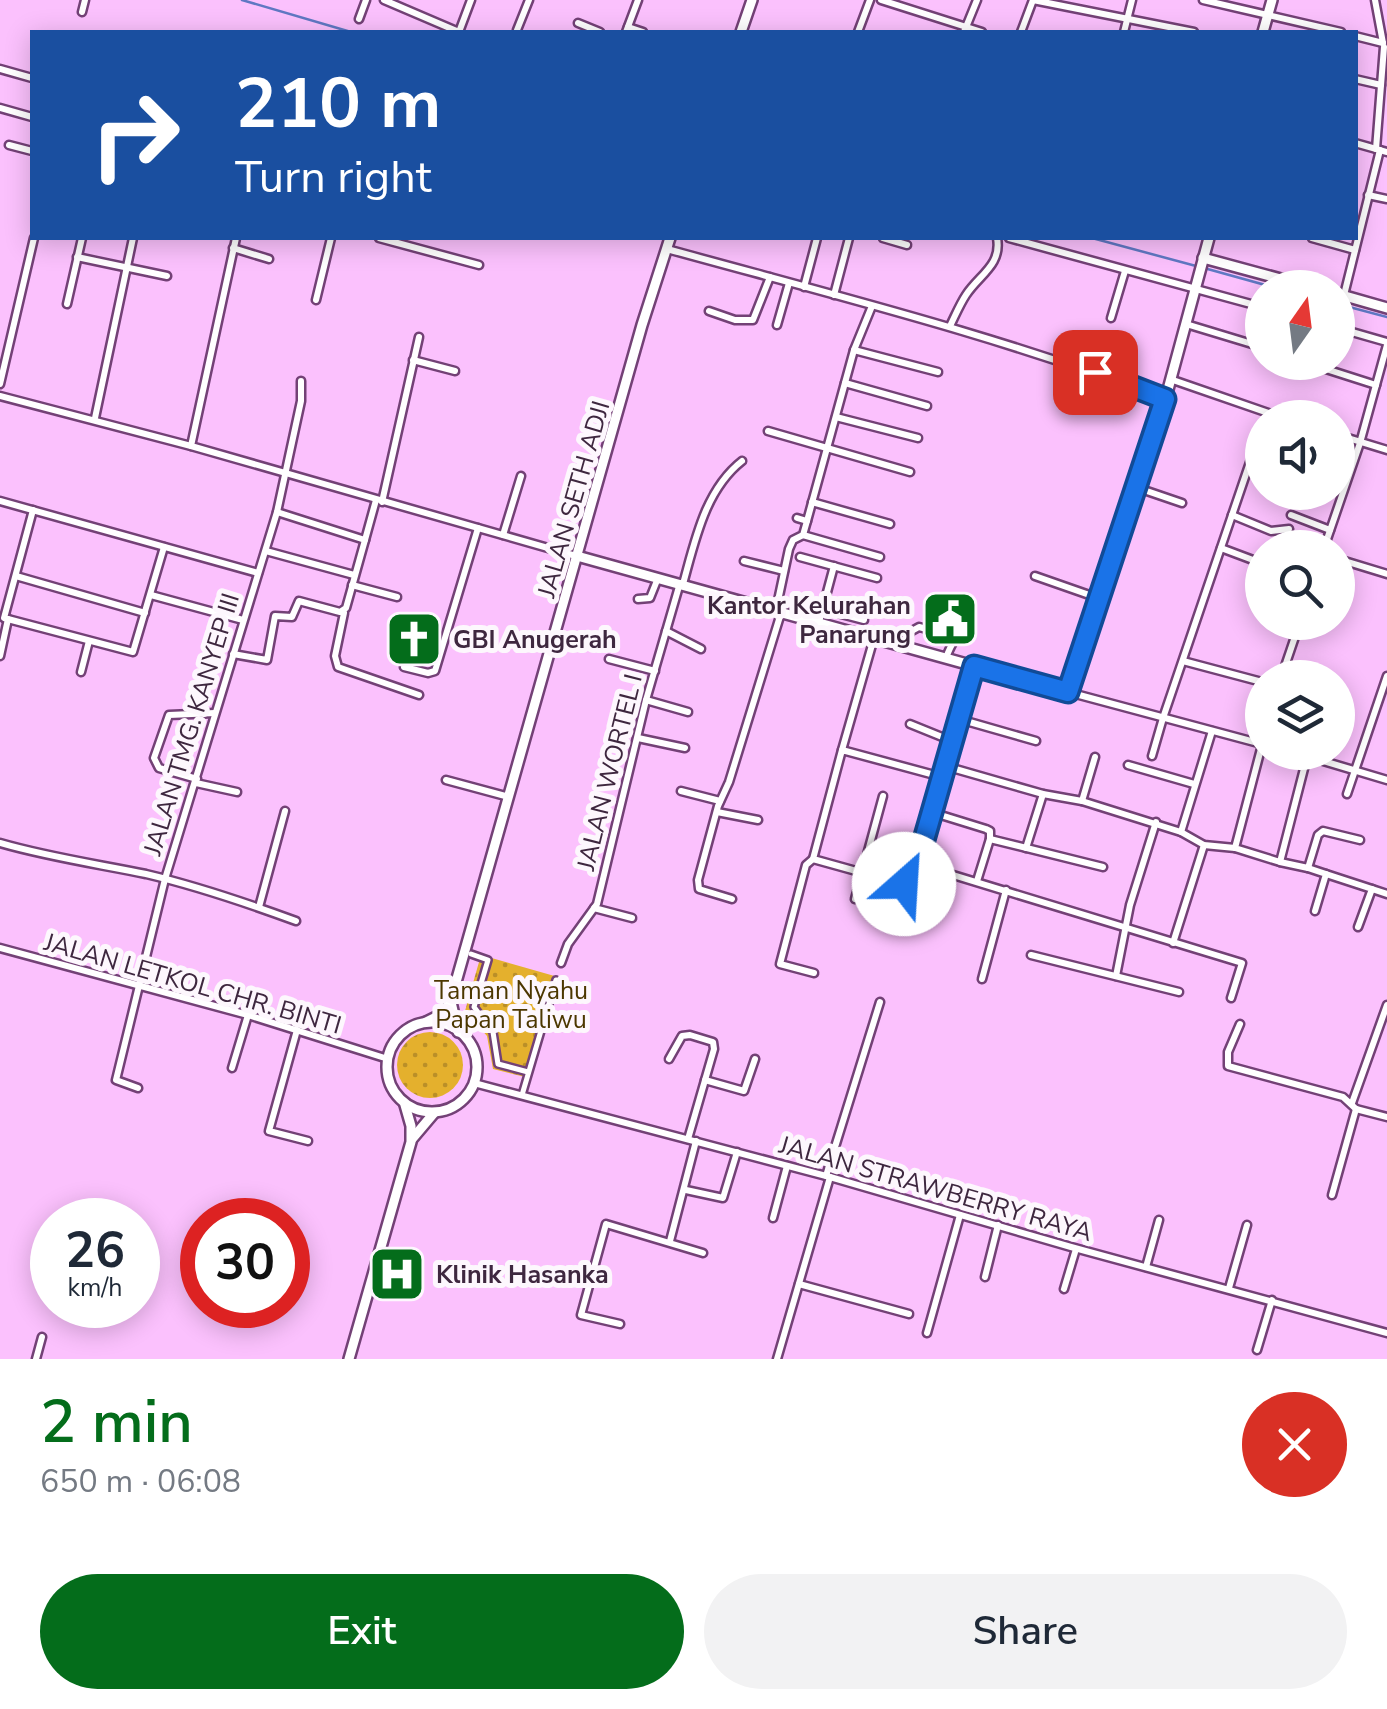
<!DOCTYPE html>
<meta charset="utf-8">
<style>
:root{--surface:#fff;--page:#f2f2f3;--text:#1f2937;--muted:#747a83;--accent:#046d1b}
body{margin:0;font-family:"Nunito Sans",sans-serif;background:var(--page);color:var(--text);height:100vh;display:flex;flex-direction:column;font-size:38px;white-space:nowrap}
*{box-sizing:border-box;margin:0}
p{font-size:32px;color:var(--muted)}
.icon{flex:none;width:55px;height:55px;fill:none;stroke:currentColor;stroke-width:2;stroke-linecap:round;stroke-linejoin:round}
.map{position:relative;height:1359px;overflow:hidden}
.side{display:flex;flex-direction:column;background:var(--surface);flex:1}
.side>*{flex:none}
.top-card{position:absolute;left:30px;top:30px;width:1328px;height:210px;border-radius:0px;box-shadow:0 5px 25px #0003;background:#1a4fa0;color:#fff;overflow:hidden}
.needle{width:65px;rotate:14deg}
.buttons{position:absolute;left:1245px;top:270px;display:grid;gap:20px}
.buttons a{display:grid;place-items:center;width:110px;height:110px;border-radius:50%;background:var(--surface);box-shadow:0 5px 25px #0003;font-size:50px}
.speed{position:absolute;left:30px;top:1198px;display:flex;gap:20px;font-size:50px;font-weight:700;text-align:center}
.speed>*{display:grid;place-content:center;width:130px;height:130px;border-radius:50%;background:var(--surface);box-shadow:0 5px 25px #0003;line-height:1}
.speed small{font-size:25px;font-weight:400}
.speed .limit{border:15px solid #d22;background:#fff;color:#111}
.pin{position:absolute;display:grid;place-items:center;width:85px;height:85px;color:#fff;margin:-42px;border-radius:20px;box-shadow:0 5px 15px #0006}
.me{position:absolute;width:110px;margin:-55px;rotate:26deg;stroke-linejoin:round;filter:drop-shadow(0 0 8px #0008)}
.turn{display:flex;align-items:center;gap:35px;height:210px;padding:0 40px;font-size:45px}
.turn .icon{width:130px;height:130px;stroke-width:2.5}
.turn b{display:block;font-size:70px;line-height:85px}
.round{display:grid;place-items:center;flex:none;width:105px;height:105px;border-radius:52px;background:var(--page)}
.summary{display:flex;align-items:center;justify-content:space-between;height:170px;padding:0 40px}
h1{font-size:60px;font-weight:600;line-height:75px;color:var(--accent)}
.cta{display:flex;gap:20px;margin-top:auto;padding:20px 40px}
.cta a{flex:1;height:115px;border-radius:60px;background:var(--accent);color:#fff;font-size:40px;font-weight:600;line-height:115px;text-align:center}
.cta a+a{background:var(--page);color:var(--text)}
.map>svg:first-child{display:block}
</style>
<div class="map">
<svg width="1387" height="1359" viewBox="0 0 1387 1359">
<defs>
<pattern id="park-dots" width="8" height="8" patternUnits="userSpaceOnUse" patternTransform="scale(2.5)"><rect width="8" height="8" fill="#e4b02d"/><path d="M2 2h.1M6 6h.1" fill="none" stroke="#ba8f28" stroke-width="1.8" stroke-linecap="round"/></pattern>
</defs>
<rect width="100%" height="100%" fill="#fbc1fd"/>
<!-- park -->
<g fill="url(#park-dots)">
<polygon points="481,955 558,977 529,1078 493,1069 487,1036 465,1011"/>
<circle cx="430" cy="1065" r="33"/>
</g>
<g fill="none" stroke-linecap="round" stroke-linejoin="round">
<!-- stream -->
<g stroke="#6078c3" stroke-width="2.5">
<polyline points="242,0 351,32"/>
<polyline points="1264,12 1267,0"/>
<polyline points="1092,238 1196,266"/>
<polyline points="1204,268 1276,288"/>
<polyline points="1338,304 1387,317"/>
</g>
<!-- pedestrian casing -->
<g stroke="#734176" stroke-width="10">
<g id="pedestrian">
<polyline points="471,954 488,960 474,1007 493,1032 498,1064 528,1072"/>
<polyline points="522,1095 556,980"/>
</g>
</g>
<!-- minor casing -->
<g stroke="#734176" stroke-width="11">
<g id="minor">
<polyline points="384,0 459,32 471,0"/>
<polyline points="881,0 982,32"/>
<polyline points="1033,0 1194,32"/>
<polyline points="1203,0 1341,32"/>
<polyline points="1375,0 1383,43"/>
<polyline points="82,12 85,0"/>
<polyline points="359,19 366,0"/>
<polyline points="578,23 600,32"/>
<polyline points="628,27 643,32"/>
<polyline points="517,30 529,0"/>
<polyline points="626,32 638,0"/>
<polyline points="858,32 870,0"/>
<polyline points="964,32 977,0"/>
<polyline points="1021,32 1033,0"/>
<polyline points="1124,32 1132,0"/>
<polyline points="1355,36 1383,43"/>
<polyline points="0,69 32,78"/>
<polyline points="1355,79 1381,85"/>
<polyline points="0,108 32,117"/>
<polyline points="1355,143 1387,152"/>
<polyline points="9,145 32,151"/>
<polyline points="1376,149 1384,47"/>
<polyline points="1368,195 1387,199"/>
<polyline points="236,238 191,446 576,556"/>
<polyline points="379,238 479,265"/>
<polyline points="883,238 907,245"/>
<polyline points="1009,238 1262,307"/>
<polyline points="1312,238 1355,250"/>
<polyline points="233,248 269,259"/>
<path d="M667,249C834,295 1003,337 1165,399"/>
<polyline points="77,257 167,276"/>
<polyline points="804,287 817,238"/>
<polyline points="834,295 849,238"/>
<polyline points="1344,295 1380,150"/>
<polyline points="316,300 331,238"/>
<polyline points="67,304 82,238"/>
<polyline points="709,311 735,320 753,320 770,277"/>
<polyline points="1111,318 1125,271"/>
<polyline points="1186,324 1262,347"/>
<polyline points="777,325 789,283"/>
<path d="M950,326C955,316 960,304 966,295C979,275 1002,265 997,238"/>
<polyline points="1338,328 1387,342"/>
<polyline points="854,350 938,372"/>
<polyline points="413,360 455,371"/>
<polyline points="1304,362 1376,385"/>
<polyline points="1170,379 1283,418"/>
<polyline points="845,383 927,406"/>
<polyline points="0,384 34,238"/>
<polyline points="0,396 191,446"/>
<polyline points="836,417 918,438"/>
<polyline points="95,418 133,238"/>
<polyline points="768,431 910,472"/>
<polyline points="1338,435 1387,450"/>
<polyline points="1138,488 1182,503"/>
<polyline points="0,501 258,573"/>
<polyline points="382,502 419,337"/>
<polyline points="812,502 890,524"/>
<polyline points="33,510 4,618 133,652 164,547"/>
<polyline points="1232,515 1271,531 1289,529"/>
<polyline points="1291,515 1330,530"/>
<polyline points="797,518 807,521 854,350 872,306"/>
<polyline points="503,535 521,476"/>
<polyline points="803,535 880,557"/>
<polyline points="365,540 376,500"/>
<polyline points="1221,548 1261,563"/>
<polyline points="1324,548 1360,443 1387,345"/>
<polyline points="266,551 354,575"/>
<polyline points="800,557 877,578"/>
<polyline points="1338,559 1387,574"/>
<polyline points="744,561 784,571"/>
<polyline points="16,576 145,613"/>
<polyline points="1035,576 1098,598"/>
<path d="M683,584C695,541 705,490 742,461"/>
<polyline points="352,585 397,597"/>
<polyline points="151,595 243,620"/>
<polyline points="638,599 650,598 658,578"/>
<polyline points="822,609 864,620"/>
<polyline points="776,610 789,549 793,540 803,535 807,521"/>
<polyline points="344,613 335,656 338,667 419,695"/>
<polyline points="819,622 834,566"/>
<polyline points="666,631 701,649"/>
<polyline points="905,646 910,632 919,627 942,633 952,639"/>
<polyline points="233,654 267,660 275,616 292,617 299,601 340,612 346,608 365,540 277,512"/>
<polyline points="0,656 8,619"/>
<path d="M946,658C952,640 963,629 969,610"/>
<polyline points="609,659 655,671"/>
<polyline points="1183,661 1262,682"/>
<polyline points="404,667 428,673 435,671 478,528"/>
<polyline points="81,672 89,641"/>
<polyline points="1281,678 1300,622"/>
<polyline points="1068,692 1262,744"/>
<polyline points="646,700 688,712"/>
<polyline points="959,719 1036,741"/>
<polyline points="910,724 952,741"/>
<polyline points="638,738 685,748"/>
<polyline points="1262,745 1235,848 1280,862 1307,757"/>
<polyline points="842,750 874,638"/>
<polyline points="1293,752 1387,780"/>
<polyline points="1152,756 1163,718 1262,427"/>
<polyline points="1128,765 1194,784"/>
<polyline points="945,766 1043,794 1082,801 1095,757"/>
<polyline points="942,777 842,750 813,859 903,884 909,862 917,864 974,666"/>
<polyline points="197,779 159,768 154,758 169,715 215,713"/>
<polyline points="446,780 509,797"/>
<polyline points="196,783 237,792"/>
<polyline points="681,791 720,801"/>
<polyline points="1347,794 1387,676"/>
<polyline points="1082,801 1181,832 1212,731"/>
<polyline points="717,812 758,820"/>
<polyline points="931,812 986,829 990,831 990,839"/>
<polyline points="1181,832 1204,845 1235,848"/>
<path d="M0,843C48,857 97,864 146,874C197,886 247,903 296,921"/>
<polyline points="1026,848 1043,794"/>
<polyline points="813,859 806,865 780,964 814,973"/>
<polyline points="1280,862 1308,868 1318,835 1323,831 1360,840"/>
<polyline points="917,864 1242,963 1231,998"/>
<polyline points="1308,868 1326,874 1315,911"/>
<polyline points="1326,874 1372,889 1358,927"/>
<polyline points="977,881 990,839 1103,867"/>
<polyline points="1372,889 1387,894"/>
<polyline points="732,899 699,889 698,880 718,806 729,782 781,613"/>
<polyline points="855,899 883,796"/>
<polyline points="259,907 285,811"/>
<polyline points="594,908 632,918"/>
<polyline points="892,923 903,884"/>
<polyline points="1173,943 1204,845"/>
<polyline points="0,948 248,1015 388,1059"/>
<polyline points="1031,955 1179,992"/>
<polyline points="561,963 568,944 597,904 646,700 680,583"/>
<polyline points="1116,976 1130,905 1156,822"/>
<polyline points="982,979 1006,890"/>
<polyline points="1240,1024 1228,1052 1228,1066 1343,1097 1356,1109 1387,1117"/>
<polyline points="297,1030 269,1131 308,1141"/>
<polyline points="669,1059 682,1036 690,1035 713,1042 714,1049 688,1139"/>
<polyline points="232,1068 248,1015"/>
<polyline points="705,1080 744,1091 755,1059"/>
<polyline points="474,1083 830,1177 1071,1247 1387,1333"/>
<polyline points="138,1088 116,1080 165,879 277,512 301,401 301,381"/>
<polyline points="1352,1103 1387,1005"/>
<polyline points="826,1176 880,1002"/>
<polyline points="686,1190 723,1198 737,1152"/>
<polyline points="1332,1195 1356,1109"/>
<polyline points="773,1218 787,1166"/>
<polyline points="670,1241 696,1141"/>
<polyline points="1146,1267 1159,1220"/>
<polyline points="985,1277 998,1225"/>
<polyline points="799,1284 909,1314"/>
<polyline points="1229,1288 1247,1225"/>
<polyline points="1064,1289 1076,1249"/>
<polyline points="620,1324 581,1315 606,1224 703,1253"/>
<polyline points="927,1333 960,1215"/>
<polyline points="1257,1350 1272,1300"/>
<polyline points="36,1359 42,1337"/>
<polyline points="777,1359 830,1177"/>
</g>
</g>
<!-- tertiary casing -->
<g stroke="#734176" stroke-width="14">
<g id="tertiary">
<polyline points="741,32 752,0"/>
<polyline points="1263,32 1272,0"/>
<polyline points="1203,258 1314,288"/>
<polyline points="1338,294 1387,308"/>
<polyline points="577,556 1068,692 1163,408 1209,238"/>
<polyline points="426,1022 440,1015 451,1002"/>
<circle cx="432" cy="1067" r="45"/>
<polyline points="458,1032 451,1002 456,982 642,325 670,238"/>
<polyline points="412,1139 434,1113"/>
<polyline points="349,1359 411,1142 411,1126 405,1105"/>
</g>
</g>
<!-- pedestrian -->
<use href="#pedestrian" stroke="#fff" stroke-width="5"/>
<!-- minor -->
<use href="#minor" stroke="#fff" stroke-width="6"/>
<!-- tertiary -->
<use href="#tertiary" stroke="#fff" stroke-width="9"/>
</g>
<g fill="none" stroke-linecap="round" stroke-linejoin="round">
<!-- route casing -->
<g stroke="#114b97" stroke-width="25">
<polyline id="route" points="904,884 909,862 917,864 974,666 1068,692 1165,399 1095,372"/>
</g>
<!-- route -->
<use href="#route" stroke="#1a73e8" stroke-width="18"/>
</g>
<!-- icons -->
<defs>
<g id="civic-square" transform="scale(2.875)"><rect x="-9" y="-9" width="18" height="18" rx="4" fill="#046d1b" stroke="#fdf7fd"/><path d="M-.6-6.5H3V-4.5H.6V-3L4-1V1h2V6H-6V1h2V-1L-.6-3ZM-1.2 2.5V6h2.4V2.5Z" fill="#fff"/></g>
<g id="church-square" transform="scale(2.875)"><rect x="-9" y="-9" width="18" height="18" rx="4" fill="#046d1b" stroke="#fdf7fd"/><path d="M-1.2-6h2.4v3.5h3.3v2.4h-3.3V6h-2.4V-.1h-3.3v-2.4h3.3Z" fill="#fff"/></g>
<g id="hospital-square" transform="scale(2.875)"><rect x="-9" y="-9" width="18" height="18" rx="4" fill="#046d1b" stroke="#fdf7fd"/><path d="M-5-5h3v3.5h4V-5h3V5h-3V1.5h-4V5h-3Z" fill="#fff"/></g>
</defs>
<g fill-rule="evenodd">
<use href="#civic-square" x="950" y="619"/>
<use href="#church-square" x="414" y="639"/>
<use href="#hospital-square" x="397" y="1274"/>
</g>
<g text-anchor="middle" stroke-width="10" stroke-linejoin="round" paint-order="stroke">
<!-- street labels -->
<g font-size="25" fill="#3e273f" stroke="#fdf7fd">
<text transform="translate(573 499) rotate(-74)" y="9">JALAN SETH ADJI</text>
<text transform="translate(191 724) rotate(-73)" y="9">JALAN TMG. KANYEP III</text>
<text transform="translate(609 772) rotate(-76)" y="9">JALAN WORTEL I</text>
<text transform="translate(193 983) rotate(16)" y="9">JALAN LETKOL CHR. BINTI</text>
<text transform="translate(936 1188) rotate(16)" y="9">JALAN STRAWBERRY RAYA</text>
</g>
<!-- poi labels -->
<g font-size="25" font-weight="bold" fill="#3e273f" stroke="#fdf7fd" text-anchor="start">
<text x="911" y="614" text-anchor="end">Kantor Kelurahan<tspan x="911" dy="29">Panarung</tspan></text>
<text x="453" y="648">GBI Anugerah</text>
<text x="436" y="1283">Klinik Hasanka</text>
</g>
<!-- park labels -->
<g font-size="25" fill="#4c3700" stroke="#fdf7fd">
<text x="511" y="999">Taman Nyahu<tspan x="511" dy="29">Papan Taliwu</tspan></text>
</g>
</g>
</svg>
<div class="buttons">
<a><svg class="needle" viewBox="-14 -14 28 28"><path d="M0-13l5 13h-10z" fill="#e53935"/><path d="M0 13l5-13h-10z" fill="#747a83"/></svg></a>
<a><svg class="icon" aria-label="sound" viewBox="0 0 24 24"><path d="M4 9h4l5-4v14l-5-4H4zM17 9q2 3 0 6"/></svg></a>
<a><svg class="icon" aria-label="search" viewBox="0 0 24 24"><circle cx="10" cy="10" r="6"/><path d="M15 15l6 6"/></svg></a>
<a><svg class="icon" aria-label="layers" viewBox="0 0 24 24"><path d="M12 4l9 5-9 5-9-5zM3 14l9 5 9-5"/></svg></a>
</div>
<div class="speed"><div>26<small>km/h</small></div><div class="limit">30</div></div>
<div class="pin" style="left:1095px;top:372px;background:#d93025"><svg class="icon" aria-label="arrive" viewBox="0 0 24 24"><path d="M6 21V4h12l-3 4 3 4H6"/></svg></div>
<svg class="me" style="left:904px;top:884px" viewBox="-20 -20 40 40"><circle r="19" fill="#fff"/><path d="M0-13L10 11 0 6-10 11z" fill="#1a73e8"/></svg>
<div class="top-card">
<div class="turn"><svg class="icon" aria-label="right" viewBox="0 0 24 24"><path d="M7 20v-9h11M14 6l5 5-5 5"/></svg><div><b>210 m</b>Turn right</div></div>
</div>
</div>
<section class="side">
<div class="summary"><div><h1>2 min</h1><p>650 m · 06:08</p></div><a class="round" style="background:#d93025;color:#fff"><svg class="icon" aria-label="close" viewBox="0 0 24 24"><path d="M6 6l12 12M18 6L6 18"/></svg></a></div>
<div class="cta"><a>Exit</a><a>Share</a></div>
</section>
